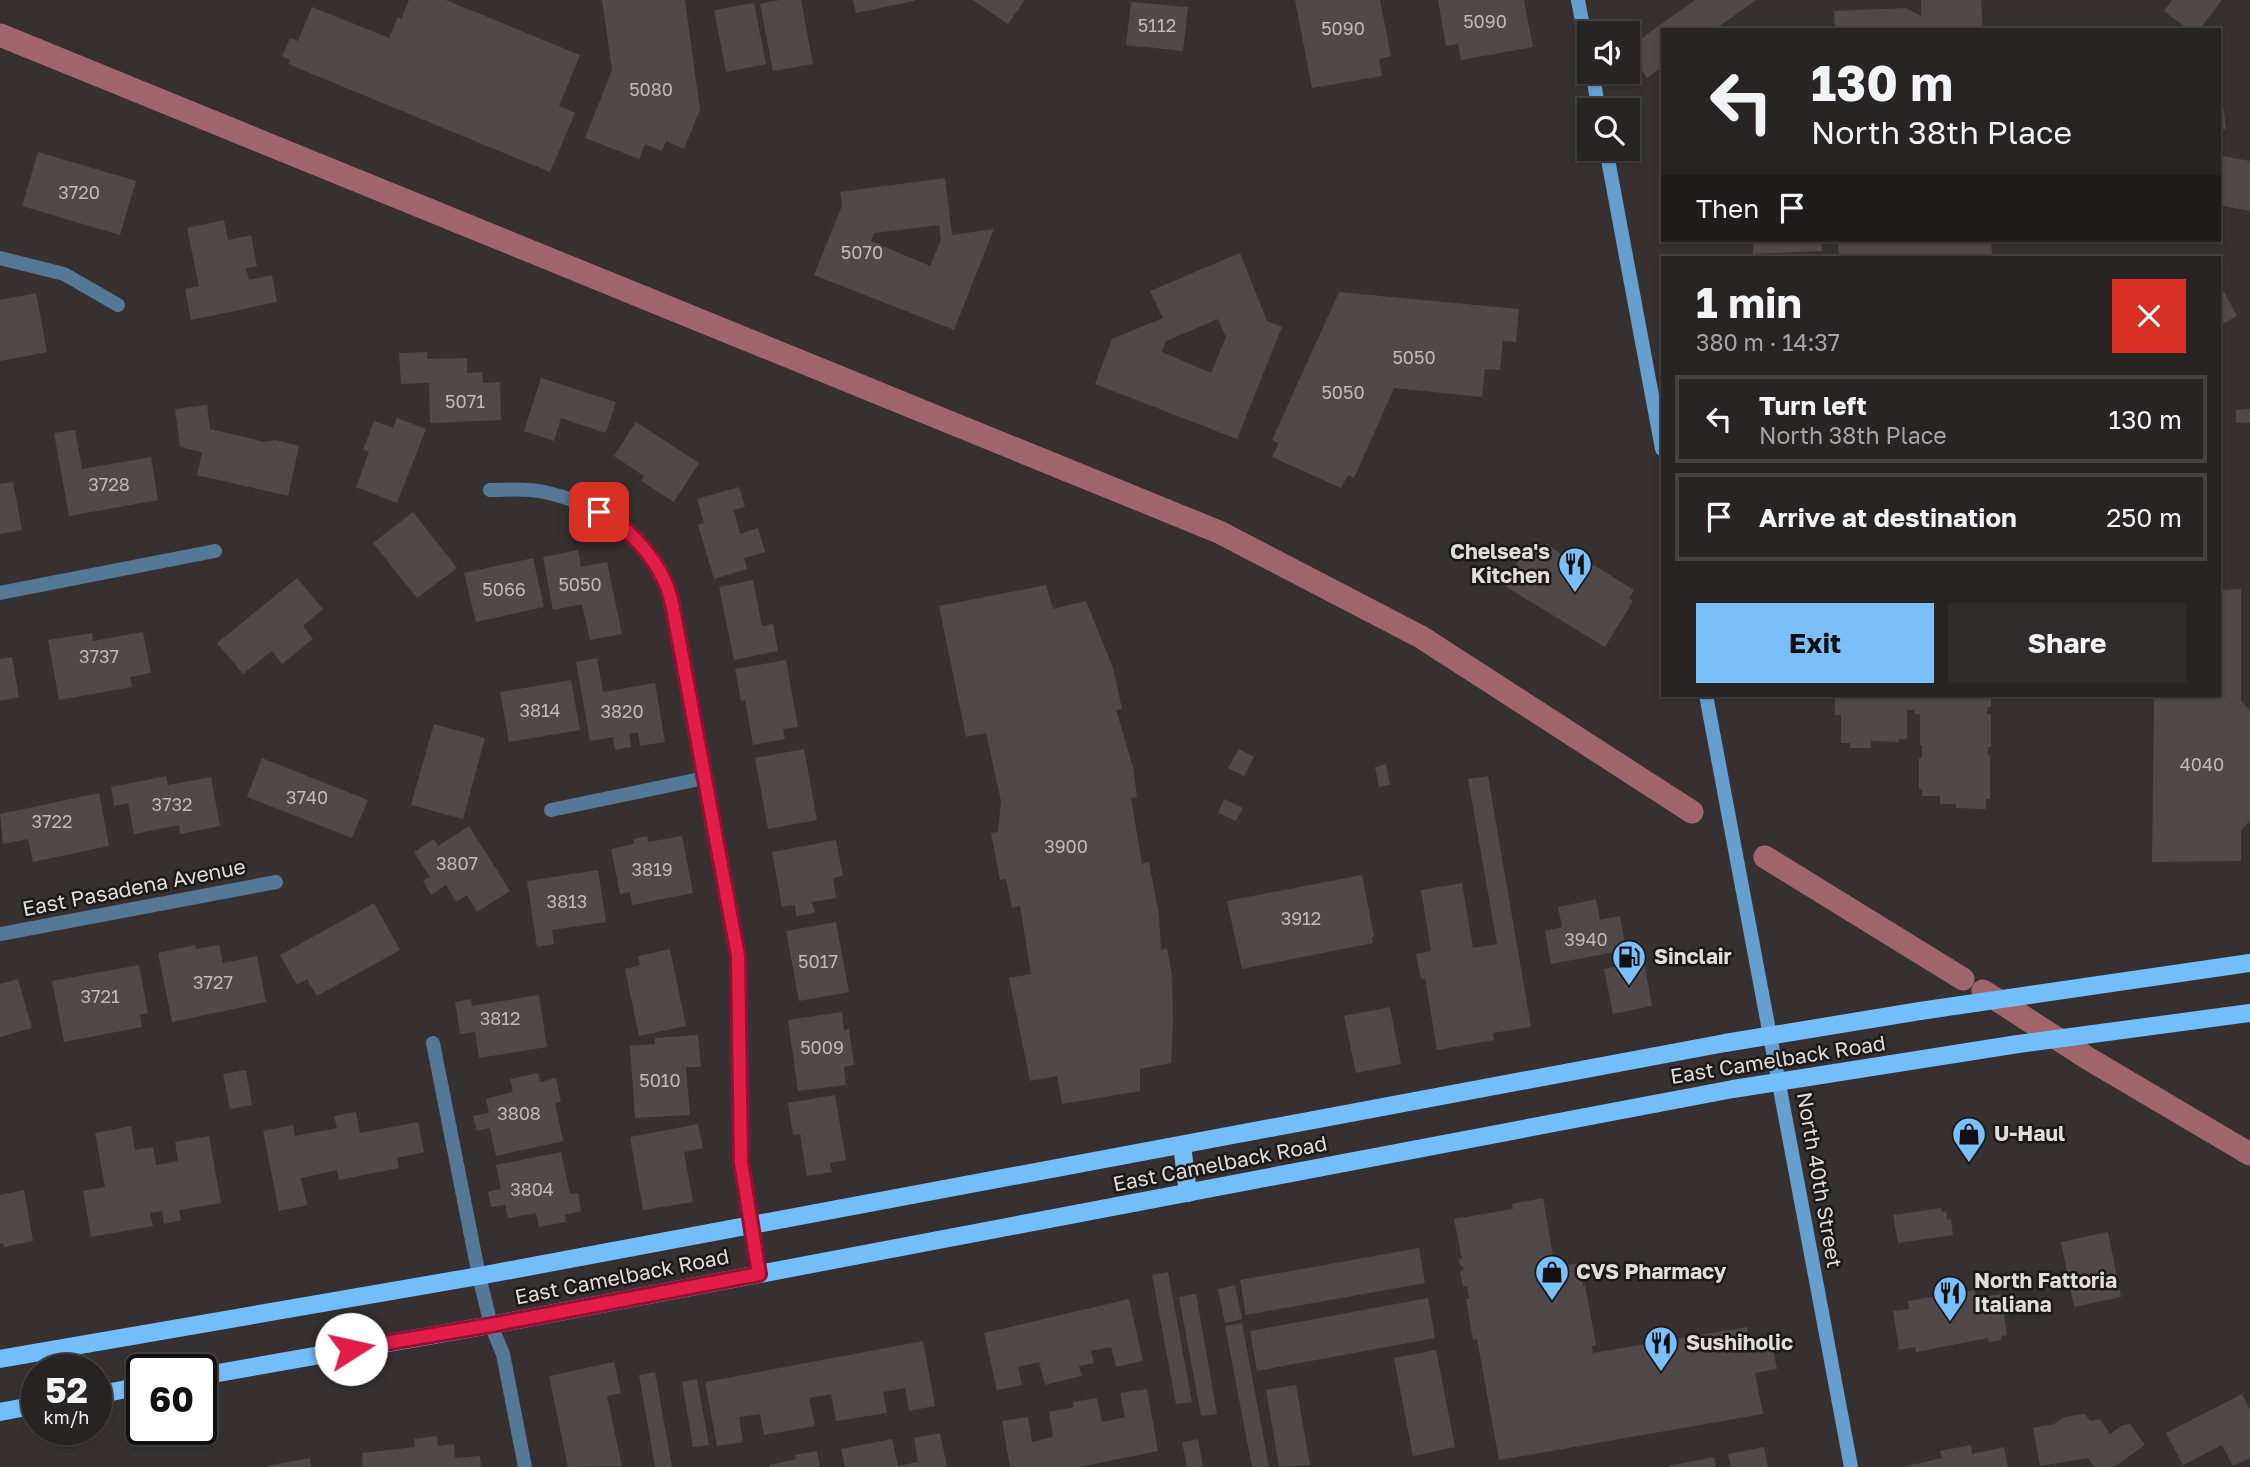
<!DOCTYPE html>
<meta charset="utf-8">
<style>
:root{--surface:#292424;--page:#312c2c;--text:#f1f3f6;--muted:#a5a4a6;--line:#454141;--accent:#7abff8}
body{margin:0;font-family:"Golos Text",sans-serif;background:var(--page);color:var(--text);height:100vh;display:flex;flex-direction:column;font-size:26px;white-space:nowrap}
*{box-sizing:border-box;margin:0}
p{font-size:23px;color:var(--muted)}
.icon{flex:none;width:38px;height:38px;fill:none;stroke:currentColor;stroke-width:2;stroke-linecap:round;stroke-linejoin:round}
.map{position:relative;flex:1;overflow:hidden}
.panel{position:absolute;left:1661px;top:256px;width:560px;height:441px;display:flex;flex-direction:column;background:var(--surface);border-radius:0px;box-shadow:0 2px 5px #0004,0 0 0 2px var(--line)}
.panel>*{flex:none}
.guide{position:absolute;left:1661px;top:28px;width:560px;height:214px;border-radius:0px;box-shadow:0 2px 5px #0004,0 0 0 2px var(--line);background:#292424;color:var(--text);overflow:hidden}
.fabs{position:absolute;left:1577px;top:21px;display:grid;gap:14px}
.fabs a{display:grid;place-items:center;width:63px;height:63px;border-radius:0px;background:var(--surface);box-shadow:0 2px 5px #0004,0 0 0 2px var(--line);font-size:35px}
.speed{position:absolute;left:21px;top:1354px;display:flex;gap:14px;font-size:35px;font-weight:700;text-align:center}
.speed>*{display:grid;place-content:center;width:91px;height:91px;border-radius:50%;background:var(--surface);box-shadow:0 2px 5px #0004,0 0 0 2px var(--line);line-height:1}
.speed small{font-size:18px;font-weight:400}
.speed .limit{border:4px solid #111;border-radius:10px;background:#fff;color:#111}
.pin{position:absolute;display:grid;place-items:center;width:60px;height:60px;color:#fff;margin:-30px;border-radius:14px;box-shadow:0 4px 10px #0006}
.me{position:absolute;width:77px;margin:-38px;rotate:80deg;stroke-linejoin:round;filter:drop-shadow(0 0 5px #0008)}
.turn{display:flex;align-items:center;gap:24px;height:147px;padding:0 35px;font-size:32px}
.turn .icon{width:91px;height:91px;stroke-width:2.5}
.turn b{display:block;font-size:49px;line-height:60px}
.then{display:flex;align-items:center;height:66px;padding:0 35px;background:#0003;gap:14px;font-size:26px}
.round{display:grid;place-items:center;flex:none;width:74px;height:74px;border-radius:0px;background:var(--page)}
.headline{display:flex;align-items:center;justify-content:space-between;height:119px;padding:0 35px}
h1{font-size:42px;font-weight:700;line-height:52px}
.primary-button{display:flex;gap:14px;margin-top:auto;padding:14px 35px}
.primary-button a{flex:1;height:80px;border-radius:0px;background:var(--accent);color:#111;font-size:28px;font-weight:700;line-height:80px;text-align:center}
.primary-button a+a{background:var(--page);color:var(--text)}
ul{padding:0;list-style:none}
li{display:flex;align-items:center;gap:21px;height:88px;margin:0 14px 10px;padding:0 21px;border:4px solid var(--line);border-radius:0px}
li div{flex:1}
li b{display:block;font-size:26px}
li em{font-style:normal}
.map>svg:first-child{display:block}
</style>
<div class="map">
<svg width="2250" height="1467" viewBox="0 0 2250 1467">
<rect width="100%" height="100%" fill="#373030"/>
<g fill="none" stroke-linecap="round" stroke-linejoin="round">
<!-- canal -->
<g stroke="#a1666c" stroke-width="23">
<polyline points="0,35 1219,532 1421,637 1692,812"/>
<polyline points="1765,857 1963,979"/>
<polyline points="1983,991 2089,1059 2250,1154"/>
</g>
</g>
<!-- building -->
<g fill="#514949" fill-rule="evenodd">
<polygon points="409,0 446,0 580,55 559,106 575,113 550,172 288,64 290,60 282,56 290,38 298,41 312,7 389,38 398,17 401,19"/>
<polygon points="602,0 685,0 700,110 684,149 666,141 662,151 645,144 639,159 585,138 612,70"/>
<polygon points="780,0 801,0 813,64 773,71 760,4"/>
<polygon points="853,0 914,0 914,1 856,13"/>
<polygon points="973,0 1025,0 1008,24"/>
<polygon points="1295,0 1380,0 1391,56 1379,59 1382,76 1312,88"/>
<polygon points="1438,0 1524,0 1533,47 1461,60 1458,44 1446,46"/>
<polygon points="1695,0 1756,0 1714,30 1662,30 1662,67 1647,78 1628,48"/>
<polygon points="1921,0 1981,0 1983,30 1835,30 1834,11 1906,8 1921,16"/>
<polygon points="2172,0 2222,0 2199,30 2189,30 2164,11"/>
<polygon points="1131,2 1188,7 1183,51 1126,45"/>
<polygon points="754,3 766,64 726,72 714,10"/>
<polygon points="2221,88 2226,129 2219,130 2219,89"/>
<polygon points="38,152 136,181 120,235 22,206"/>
<polygon points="2223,156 2250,161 2250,211 2219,205 2219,158"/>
<path d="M945,178L952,235L994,229L954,330L814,275L842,206L840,192ZM939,225L941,240L930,266L871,241L874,233Z"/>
<polygon points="224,220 228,240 251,235 257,266 246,268 249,280 272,275 277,302 191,320 185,289 199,286 187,228"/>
<polygon points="1753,240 1821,240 1822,251 1753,254"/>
<polygon points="1838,240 1915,240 1922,243 1922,240 1991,240 1992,257 1919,257 1918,255 1839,257"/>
<path d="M1240,253L1267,321L1282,327L1237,439L1095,384L1112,339L1163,318L1150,291ZM1218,319L1226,337L1211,373L1162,352L1166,341Z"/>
<polygon points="2223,290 2237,316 2219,326 2219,292"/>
<polygon points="1339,292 1519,309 1516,342 1503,341 1500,370 1485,369 1482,397 1394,388 1354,478 1348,475 1341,488 1272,457 1279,443 1272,440"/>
<polygon points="36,293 47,352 0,361 0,300"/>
<polygon points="427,352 427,359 467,358 467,373 482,372 483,383 500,382 501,420 430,423 429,383 401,384 399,353"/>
<polygon points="541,378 616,402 606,433 561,418 554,441 524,431"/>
<polygon points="207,405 210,429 265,442 275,440 299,446 288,496 197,475 202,452 180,447 175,409"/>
<polygon points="2250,409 2250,422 2236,423 2236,410"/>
<polygon points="397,418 426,429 397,503 356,487 369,452 363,450 374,421 393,428"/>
<polygon points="636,422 699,463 674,502 641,481 644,476 614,456"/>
<polygon points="75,430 82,469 151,457 158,500 69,516 54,433"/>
<polygon points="13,482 22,530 0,534 0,484"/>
<polygon points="739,487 745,507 734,510 740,534 758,528 765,552 744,558 747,569 714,579 698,525 704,523 697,499"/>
<polygon points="413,512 457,568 417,598 373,543"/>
<polygon points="1546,543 1586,573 1592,564 1634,590 1629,598 1633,601 1605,647 1503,585 1529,544 1541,552"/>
<polygon points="578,550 581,567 607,562 622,634 590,640 582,604 553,610 543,557"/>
<polygon points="533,558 544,607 476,622 464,573"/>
<polygon points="297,578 323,609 303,626 313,639 282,664 272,651 243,674 217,643"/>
<polygon points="753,580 762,626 773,624 778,651 734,660 719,587"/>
<polygon points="1046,585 1053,609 1086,601 1113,668 1122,709 1116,710 1133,767 1137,797 1131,798 1142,864 1149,862 1159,915 1161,950 1167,948 1172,976 1173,1022 1171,1063 1140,1069 1140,1091 1062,1104 1057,1076 1030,1081 1009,978 1031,974 1020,906 1012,908 1006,879 1000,880 991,833 998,832 1001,801 986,733 966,737 939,606"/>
<polygon points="2241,589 2241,701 2250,710 2250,821 2241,830 2241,861 2152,862 2154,695 2219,695 2219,590"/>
<polygon points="143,632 151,673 130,677 132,687 59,700 48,640 92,633 93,641"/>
<polygon points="12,657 19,697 0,701 0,659"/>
<polygon points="597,658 603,692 655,683 665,742 640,746 638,732 629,734 631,747 615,750 613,737 590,741 576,662"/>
<polygon points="786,660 798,727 783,729 785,739 753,745 745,700 741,701 735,669"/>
<polygon points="571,680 580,730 509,742 500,692"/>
<polygon points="1841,695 1991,695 1991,707 1988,707 1987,714 1991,714 1991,747 1988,747 1988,755 1990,755 1990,799 1986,799 1986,809 1956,808 1956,804 1940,804 1940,796 1922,796 1922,789 1919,789 1919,758 1922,758 1922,745 1920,745 1920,714 1914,714 1914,710 1907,710 1907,739 1899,739 1899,742 1871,741 1871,748 1850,748 1850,743 1841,743 1841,715 1835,715 1835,697 1841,697"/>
<polygon points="434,724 485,738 463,819 411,805"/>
<polygon points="804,749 817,820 768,829 755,758"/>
<polygon points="1239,749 1254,757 1244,776 1228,768"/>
<polygon points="262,758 368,800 352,838 247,797"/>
<polygon points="1386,764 1390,785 1379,787 1375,767"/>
<polygon points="166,776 168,785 211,777 220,826 180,834 179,825 134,834 128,803 114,806 111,787"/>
<polygon points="1488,776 1531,1027 1493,1033 1494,1040 1437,1050 1425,978 1421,979 1416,954 1431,951 1421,890 1462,883 1473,948 1497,944 1468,779"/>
<polygon points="99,793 109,846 33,862 28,839 3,844 0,814"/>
<polygon points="1224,799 1243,808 1236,821 1218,813"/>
<polygon points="469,826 510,891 477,912 467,895 456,902 446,885 431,895 423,881 430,877 414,852 434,839 438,846"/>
<polygon points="647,836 648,842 682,836 693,893 632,905 630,892 620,894 611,849 634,844 633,839"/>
<polygon points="836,840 843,876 833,878 836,898 812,902 815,913 796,916 795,905 782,907 772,852"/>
<polygon points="598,870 606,922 552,930 554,944 537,947 527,881"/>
<polygon points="1362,875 1374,936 1372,937 1373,943 1242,969 1227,901"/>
<polygon points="1596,899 1600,920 1620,916 1626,950 1551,964 1545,931 1562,927 1558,907"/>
<polygon points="374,903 400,950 317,996 307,979 297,985 280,955"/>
<polygon points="836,922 849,992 799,1001 786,931"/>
<polygon points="195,945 196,949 219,945 223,963 257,956 266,1002 172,1022 158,953"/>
<polygon points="670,949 686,1026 639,1036 625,969 640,965 638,956"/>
<polygon points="1644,961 1652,1006 1613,1014 1604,969"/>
<polygon points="139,965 148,1013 140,1015 142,1027 64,1042 52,981"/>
<polygon points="18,979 32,1028 0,1037 0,984"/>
<polygon points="539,995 547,1047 479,1058 475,1032 460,1034 455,1002 471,999 472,1006"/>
<polygon points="1390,1007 1401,1064 1356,1073 1344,1016"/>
<polygon points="842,1012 844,1030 849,1029 854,1065 844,1067 846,1085 798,1091 788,1020"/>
<polygon points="698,1035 701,1067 686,1067 690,1115 635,1118 630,1046 655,1044 655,1038"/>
<polygon points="246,1070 252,1105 230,1109 223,1074"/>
<polygon points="538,1073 540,1082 556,1078 561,1102 555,1103 563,1141 496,1156 490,1128 477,1131 473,1116 489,1113 486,1099 513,1092 510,1079"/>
<polygon points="835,1095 846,1160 830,1163 832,1172 807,1176 800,1134 793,1135 788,1103"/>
<polygon points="356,1112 360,1133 418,1122 424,1152 397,1158 399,1168 339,1180 337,1170 301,1178 307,1205 279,1211 263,1131 293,1125 295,1136 337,1128 334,1116"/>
<polygon points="698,1124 703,1148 684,1152 693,1202 643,1210 630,1137"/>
<polygon points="131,1126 135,1150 153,1147 156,1165 178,1161 175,1142 209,1136 221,1203 179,1210 181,1220 164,1224 162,1211 150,1213 153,1226 91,1237 83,1191 105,1187 95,1133"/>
<polygon points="561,1152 570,1194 578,1193 581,1211 565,1215 566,1222 539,1227 536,1213 508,1218 505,1205 491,1207 488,1192 501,1189 496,1165"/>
<polygon points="24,1190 33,1241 4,1247 3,1243 0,1244 0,1195"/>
<polygon points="1543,1198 1555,1267 1579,1263 1583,1286 1585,1285 1596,1345 1592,1346 1593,1353 1747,1327 1750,1343 1771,1339 1777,1369 1755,1373 1763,1414 1499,1460 1477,1339 1473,1340 1466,1299 1469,1299 1467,1286 1463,1287 1460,1271 1464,1270 1463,1266 1460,1266 1459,1259 1462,1259 1454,1219 1513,1209 1512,1204"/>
<polygon points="1941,1208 1942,1212 1946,1211 1947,1220 1951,1219 1953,1235 1898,1243 1893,1215"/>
<polygon points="2108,1232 2121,1297 2074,1307 2061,1242"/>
<polygon points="1419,1248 1425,1283 1246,1315 1240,1280"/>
<polygon points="1168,1272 1192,1402 1176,1404 1152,1275"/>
<polygon points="1235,1285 1242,1319 1225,1323 1218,1289"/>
<polygon points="1975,1290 1976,1298 2001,1294 2007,1335 2001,1336 2001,1340 1989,1342 1988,1338 1916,1352 1915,1347 1899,1350 1893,1311 1909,1309 1908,1301"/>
<polygon points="1196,1294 1217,1414 1201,1416 1179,1297"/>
<polygon points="1428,1298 1435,1338 1257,1371 1250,1331"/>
<polygon points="1129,1299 1143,1361 1116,1367 1111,1347 1091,1351 1094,1363 1079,1366 1082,1376 1045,1385 1039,1362 1018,1367 1022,1385 997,1390 984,1333"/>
<polygon points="1242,1323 1269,1467 1252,1467 1225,1326"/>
<polygon points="923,1341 935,1406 909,1411 905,1388 883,1392 887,1413 836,1421 831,1394 809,1398 815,1426 764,1435 760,1414 739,1417 743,1442 717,1446 705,1382"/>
<polygon points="1436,1350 1455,1447 1413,1456 1394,1358"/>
<polygon points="614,1362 621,1393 607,1396 622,1466 568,1467 549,1376"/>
<polygon points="655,1372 672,1467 655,1467 639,1375"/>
<polygon points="697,1379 709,1445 693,1447 682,1382"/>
<polygon points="1296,1385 1310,1465 1279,1467 1266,1390"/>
<polygon points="1147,1389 1158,1451 1079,1467 1010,1467 1002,1421 1028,1417 1032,1442 1053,1437 1049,1412 1074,1407 1073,1402 1097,1398 1102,1422 1125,1417 1120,1393"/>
<polygon points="2242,1394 2250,1410 2250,1458 2233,1466 2222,1445 2183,1465 2166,1433"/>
<polygon points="2085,1414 2090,1421 2100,1419 2110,1434 2123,1425 2130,1424 2145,1445 2114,1467 2094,1467 2088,1458 2040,1466 2033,1428 2054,1424 2064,1417"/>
<polygon points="940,1433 947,1467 845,1467 841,1449 892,1439 898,1466 918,1462 914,1438"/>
<polygon points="437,1436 438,1446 454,1444 455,1458 480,1456 481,1467 363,1467 362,1453 415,1447 414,1439"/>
<polygon points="1198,1439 1203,1467 1187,1467 1182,1442"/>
<polygon points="1971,1445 1972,1454 2004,1447 2008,1467 1904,1467 1942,1458 1940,1451"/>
<polygon points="1764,1447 1768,1467 1731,1467 1728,1454"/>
<polygon points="817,1451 820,1467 770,1467 769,1465 796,1459 795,1455"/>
<polygon points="1714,1457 1716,1467 1669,1467 1669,1466"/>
<polygon points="310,1458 311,1467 268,1467 267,1466"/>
</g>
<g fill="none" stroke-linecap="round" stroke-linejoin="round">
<!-- minor -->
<g stroke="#557896" stroke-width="14">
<polyline points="0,258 64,274 118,305"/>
<path d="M490,490C507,490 527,488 544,492C595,503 643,533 665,582C673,598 674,617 678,635L738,956L741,1162L759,1274"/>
<polyline points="0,593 215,551"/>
<polyline points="551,810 705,778"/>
<polyline points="0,934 276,882"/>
<polyline points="433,1043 479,1276 491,1325 503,1354 525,1467"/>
</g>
<!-- secondary -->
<g stroke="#669fce" stroke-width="14">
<polyline points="1578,0 1589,58"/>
<polyline points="1592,72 1599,110"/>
<polyline points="1606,149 1662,449"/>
<polyline points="1706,695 1851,1467"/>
</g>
<!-- primary -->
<g stroke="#72bdfa" stroke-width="18">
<polyline points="1182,1145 1188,1193"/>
<polyline points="0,1359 479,1276 1725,1043 1920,1011 2250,963"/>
<polyline points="201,1376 491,1325 1733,1089 2018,1044 2250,1013"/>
<polyline points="96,1395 142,1386"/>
<polyline points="0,1412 37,1405"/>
</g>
</g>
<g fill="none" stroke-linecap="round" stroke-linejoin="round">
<!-- route casing -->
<g stroke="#92132f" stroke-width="18">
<path id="route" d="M351,1349L491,1325L759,1274L741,1162L738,956L678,635C674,617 673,598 665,582C652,553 627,526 599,512"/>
</g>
<!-- route -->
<use href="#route" stroke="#e11d48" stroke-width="12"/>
</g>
<!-- icons -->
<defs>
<g id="restaurant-pin" transform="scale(1.75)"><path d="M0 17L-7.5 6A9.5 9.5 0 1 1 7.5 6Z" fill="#7abff8" stroke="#1c1919"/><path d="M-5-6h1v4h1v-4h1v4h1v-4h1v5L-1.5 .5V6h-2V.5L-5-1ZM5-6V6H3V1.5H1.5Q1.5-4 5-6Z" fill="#111"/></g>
<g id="fuel-pin" transform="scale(1.75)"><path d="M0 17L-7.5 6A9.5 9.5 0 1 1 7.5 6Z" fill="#7abff8" stroke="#1c1919"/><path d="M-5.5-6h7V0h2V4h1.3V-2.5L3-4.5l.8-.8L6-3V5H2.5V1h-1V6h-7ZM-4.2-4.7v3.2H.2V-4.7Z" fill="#111"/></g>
<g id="shop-pin" transform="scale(1.75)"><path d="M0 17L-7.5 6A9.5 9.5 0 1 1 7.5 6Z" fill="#7abff8" stroke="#1c1919"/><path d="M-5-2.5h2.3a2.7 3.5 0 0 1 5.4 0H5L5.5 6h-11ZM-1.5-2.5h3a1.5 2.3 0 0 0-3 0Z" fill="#111"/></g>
</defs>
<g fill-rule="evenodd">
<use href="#restaurant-pin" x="1575" y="564"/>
<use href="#fuel-pin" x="1629" y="957"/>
<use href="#shop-pin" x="1969" y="1134"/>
<use href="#shop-pin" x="1552" y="1272"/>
<use href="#restaurant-pin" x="1950" y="1293"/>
<use href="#restaurant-pin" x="1661" y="1343"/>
</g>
<g text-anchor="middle" stroke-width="5" stroke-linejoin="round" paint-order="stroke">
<!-- number labels -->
<g font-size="18" fill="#beb8b8">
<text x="1485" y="28">5090</text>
<text x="1157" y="32">5112</text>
<text x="1343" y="35">5090</text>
<text x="651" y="96">5080</text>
<text x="79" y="199">3720</text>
<text x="862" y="259">5070</text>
<text x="1414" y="364">5050</text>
<text x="1343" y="399">5050</text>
<text x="465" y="408">5071</text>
<text x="109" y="491">3728</text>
<text x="580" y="591">5050</text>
<text x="504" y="596">5066</text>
<text x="99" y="663">3737</text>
<text x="540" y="717">3814</text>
<text x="622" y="718">3820</text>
<text x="2202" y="771">4040</text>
<text x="307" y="804">3740</text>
<text x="172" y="811">3732</text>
<text x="52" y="828">3722</text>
<text x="1066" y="853">3900</text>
<text x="457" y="870">3807</text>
<text x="652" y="876">3819</text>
<text x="567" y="908">3813</text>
<text x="1301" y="925">3912</text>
<text x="1586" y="946">3940</text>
<text x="818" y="968">5017</text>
<text x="213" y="989">3727</text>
<text x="100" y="1003">3721</text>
<text x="500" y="1025">3812</text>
<text x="822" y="1054">5009</text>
<text x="660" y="1087">5010</text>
<text x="519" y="1120">3808</text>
<text x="532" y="1196">3804</text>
</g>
<!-- poi labels -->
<g font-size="21" font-weight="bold" fill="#e2dddd" stroke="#1c1919" text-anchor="start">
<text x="1550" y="559" text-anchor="end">Chelsea's<tspan x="1550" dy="24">Kitchen</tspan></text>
<text x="1654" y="964">Sinclair</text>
<text x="1994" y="1141">U-Haul</text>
<text x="1576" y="1279">CVS Pharmacy</text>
<text x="1974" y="1288">North Fattoria<tspan x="1974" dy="24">Italiana</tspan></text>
<text x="1686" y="1350">Sushiholic</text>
</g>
<!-- street labels -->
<g font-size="21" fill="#e2dddd" stroke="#1c1919">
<text transform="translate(134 888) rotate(-11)" y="7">East Pasadena Avenue</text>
<text transform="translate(1778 1060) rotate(-9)" y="7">East Camelback Road</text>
<text transform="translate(1220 1164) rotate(-11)" y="7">East Camelback Road</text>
<text transform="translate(1819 1180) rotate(80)" y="7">North 40th Street</text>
<text transform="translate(622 1277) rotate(-11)" y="7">East Camelback Road</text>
</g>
</g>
</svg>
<div class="fabs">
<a><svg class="icon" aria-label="sound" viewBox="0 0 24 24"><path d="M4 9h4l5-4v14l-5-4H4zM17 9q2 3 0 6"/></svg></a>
<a><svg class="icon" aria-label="search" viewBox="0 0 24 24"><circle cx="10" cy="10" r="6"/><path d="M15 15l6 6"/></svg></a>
</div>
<div class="speed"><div>52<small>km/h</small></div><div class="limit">60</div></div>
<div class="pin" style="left:599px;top:512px;background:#d93025"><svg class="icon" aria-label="arrive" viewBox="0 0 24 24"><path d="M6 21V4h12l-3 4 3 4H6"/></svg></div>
<svg class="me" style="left:351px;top:1349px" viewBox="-20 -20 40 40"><circle r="19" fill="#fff"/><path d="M0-13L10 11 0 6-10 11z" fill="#e11d48"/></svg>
<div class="guide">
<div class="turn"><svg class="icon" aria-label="left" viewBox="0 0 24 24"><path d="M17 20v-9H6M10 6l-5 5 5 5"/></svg><div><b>130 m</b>North 38th Place</div></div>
<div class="then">Then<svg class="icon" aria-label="arrive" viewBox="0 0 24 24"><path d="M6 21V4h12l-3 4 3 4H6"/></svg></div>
</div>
<section class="panel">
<div class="headline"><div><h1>1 min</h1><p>380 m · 14:37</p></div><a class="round" style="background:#d93025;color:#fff"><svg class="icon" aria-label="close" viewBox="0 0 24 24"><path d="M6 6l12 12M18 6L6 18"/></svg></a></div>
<ul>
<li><svg class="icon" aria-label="left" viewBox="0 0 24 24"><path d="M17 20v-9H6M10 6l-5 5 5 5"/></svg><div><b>Turn left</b><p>North 38th Place</p></div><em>130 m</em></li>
<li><svg class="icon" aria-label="arrive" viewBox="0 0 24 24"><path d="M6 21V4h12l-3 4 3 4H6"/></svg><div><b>Arrive at destination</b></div><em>250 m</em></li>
</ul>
<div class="primary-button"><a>Exit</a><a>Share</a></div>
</section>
</div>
